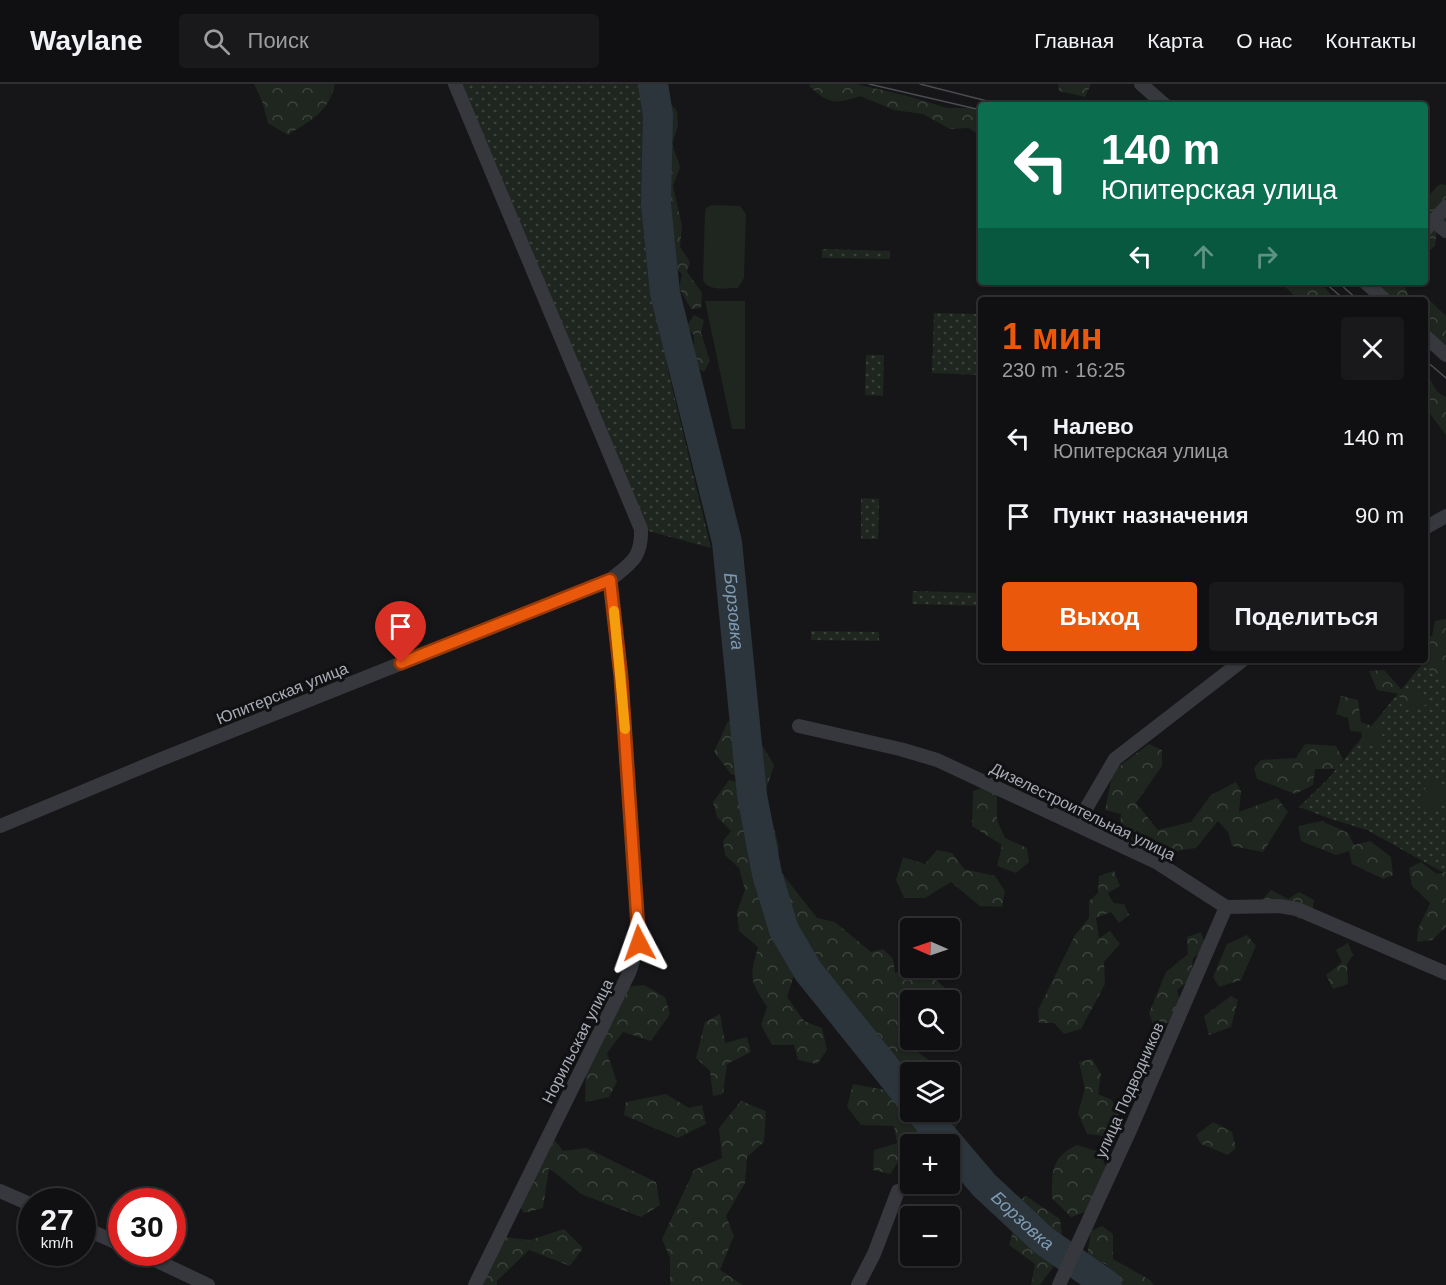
<!DOCTYPE html>
<html lang="ru">
<meta charset="utf-8">
<style>
:root{--surface:#101012;--page:#19191b;--text:#f1f3f6;--muted:#9c9d9f;--line:#303032;--accent:#ea580c}
body{margin:0;font-family:Helvetica,sans-serif;background:var(--page);color:var(--text);height:100vh;display:flex;flex-direction:column;font-size:22px;white-space:nowrap}
*{box-sizing:border-box;margin:0}
p{font-size:20px;color:var(--muted)}
.icon{flex:none;width:33px;height:33px;fill:none;stroke:currentColor;stroke-width:2;stroke-linecap:round;stroke-linejoin:round}
.map{position:relative;flex:1;overflow:hidden}
.sheet{position:absolute;left:978px;top:213px;width:450px;height:366px;display:flex;flex-direction:column;background:var(--surface);border-radius:6px;box-shadow:0 2px 4px #0004,0 0 0 2px var(--line)}
.sheet>*{flex:none}
.hud{position:absolute;left:978px;top:18px;width:450px;height:183px;border-radius:6px;box-shadow:0 2px 4px #0004,0 0 0 2px var(--line);background:#0b6e4f;color:#fff;overflow:hidden}
.needle{width:39px;rotate:272deg}
.tools{position:absolute;left:900px;top:834px;display:grid;gap:12px}
.tools a{display:grid;place-items:center;width:60px;height:60px;border-radius:6px;background:var(--surface);box-shadow:0 2px 4px #0004,0 0 0 2px var(--line);font-size:30px}
.speed{position:absolute;left:18px;top:1104px;display:flex;gap:12px;font-size:30px;font-weight:700;text-align:center}
.speed>*{display:grid;place-content:center;width:78px;height:78px;border-radius:50%;background:var(--surface);box-shadow:0 2px 4px #0004,0 0 0 2px var(--line);line-height:1}
.speed small{font-size:15px;font-weight:400}
.speed .limit{border:9px solid #d22;background:#fff;color:#111}
.pin{position:absolute;display:grid;place-items:center;width:51px;height:51px;color:#fff;margin:-62px -26px;border-radius:50% 50% 50% 0;rotate:-45deg;box-shadow:0 0 6px #0007}
.pin .icon{rotate:45deg}
.me{position:absolute;width:66px;margin:-33px;rotate:356deg;stroke-linejoin:round;filter:drop-shadow(0 0 4px #0008)}
.turn{display:flex;align-items:center;gap:21px;height:126px;padding:0 24px;font-size:27px}
.turn .icon{width:78px;height:78px;stroke-width:2.5}
.turn b{display:block;font-size:42px;line-height:51px}
.lanes{display:flex;align-items:center;height:57px;padding:0 24px;background:#0003;justify-content:center;gap:30px;direction:ltr}
.lanes .off{opacity:.35}
.round{display:grid;place-items:center;flex:none;width:63px;height:63px;border-radius:6px;background:var(--page)}
.headline{display:flex;align-items:center;justify-content:space-between;height:102px;padding:0 24px}
h1{font-size:36px;font-weight:600;line-height:45px;color:var(--accent)}
.button{display:flex;gap:12px;margin-top:auto;padding:12px 24px}
.button a{flex:1;height:69px;border-radius:6px;background:var(--accent);color:#fff;font-size:24px;font-weight:600;line-height:69px;text-align:center}
.button a+a{background:var(--page);color:var(--text)}
ul{padding:0;list-style:none}
li{display:flex;align-items:center;gap:18px;height:78px;padding:0 24px}
li div{flex:1}
li b{display:block;font-size:22px}
li em{font-style:normal}
header{display:flex;align-items:center;gap:36px;box-sizing:border-box;height:84px;padding:0 30px;background:var(--surface);border-bottom:2px solid var(--line)}
header strong{font-size:28px}
nav{display:flex;gap:33px;margin-inline-start:auto;font-size:21px}
.search{width:420px;height:54px;background:var(--page);display:flex;align-items:center;gap:15px;box-sizing:border-box;padding:0 21px;border-radius:6px;color:var(--muted);font-size:22px}
.map>svg:first-child{display:block}
</style>
<header>
<strong>Waylane</strong>
<div class="search"><svg class="icon" aria-label="search" viewBox="0 0 24 24"><circle cx="10" cy="10" r="6"/><path d="M15 15l6 6"/></svg>Поиск</div>
<nav><a>Главная</a><a>Карта</a><a>О нас</a><a>Контакты</a></nav>
</header>
<div class="map">
<svg width="1446" height="1201" viewBox="0 0 1446 1201">
<defs>
<pattern id="green-dots" width="8" height="8" patternUnits="userSpaceOnUse" patternTransform="scale(1.5)"><rect width="8" height="8" fill="#1e261f"/><path d="M2 2h.1M6 6h.1" fill="none" stroke="#3c433d" stroke-width="1.8" stroke-linecap="round"/></pattern>
<pattern id="forest-crowns" width="20" height="18" patternUnits="userSpaceOnUse" patternTransform="scale(1.5)"><rect width="20" height="18" fill="#1e261f"/><path d="M2 6a3 3 0 1 1 6 0M12 15a3 3 0 1 1 6 0" fill="none" stroke="#3c433d"/></pattern>
</defs>
<rect width="100%" height="100%" fill="#161618"/>
<!-- green -->
<g fill="url(#green-dots)">
<polygon points="458,0 643,0 645,24 644,120 658,225 668,286 711,464 641,445"/>
<polygon points="822,165 890,167 890,175 822,174"/>
<polygon points="934,229 981,230 981,291 932,289"/>
<polygon points="866,271 884,271 883,312 865,311"/>
<polygon points="861,414 879,415 878,455 861,455"/>
<polygon points="913,507 981,509 981,522 912,520"/>
<polygon points="811,547 879,548 879,557 811,556"/>
<polygon points="1428,573 1446,580 1446,790 1367,746 1331,735 1299,723 1328,695"/>
</g>
<!-- forest -->
<g fill="url(#forest-crowns)">
<path d="M254,0H335C329,28 311,36 288,51L268,39L262,17Z"/>
<path d="M811,0H856L904,11L947,24H975L981,27V52L968,44L950,45L923,30L894,26L860,12C836,20 829,21 809,2Z"/>
<polygon points="1058,0 1091,0 1085,13 1059,7"/>
<path d="M671,20L677,27L678,42L672,60L680,83L673,102L682,142L680,163L690,178L687,188L702,209L701,224L691,225L679,204L682,190L670,179L674,163C663,146 663,122 671,104L664,99L662,75L668,60L664,41L665,29Z"/>
<polygon points="1440,100 1446,101 1446,140 1437,146 1435,162 1425,170 1425,127 1429,125 1427,113"/>
<polygon points="1281,198 1320,198 1331,211 1342,216 1298,216"/>
<polygon points="1387,198 1403,198 1408,211 1424,211 1446,232 1446,272 1425,251 1425,216 1385,216 1380,205"/>
<polygon points="694,231 704,236 701,249 710,277 704,288 693,281 694,251 686,243"/>
<path d="M1425,291C1436,298 1431,307 1446,313V351L1425,323Z"/>
<polygon points="1446,535 1446,593 1432,589 1420,576 1425,576 1425,553 1432,552 1435,537"/>
<polygon points="1384,586 1402,606 1421,606 1426,621 1403,627 1399,610 1377,606 1369,587"/>
<polygon points="1341,612 1358,616 1361,638 1383,646 1381,661 1364,663 1361,648 1350,647 1348,634 1336,630"/>
<polygon points="728,637 752,644 774,681 765,709 779,763 777,783 817,834 835,838 871,868 883,865 893,875 895,889 924,884 951,910 950,932 950,916 910,916 910,956 916,956 914,965 940,985 940,988 910,988 910,1002 903,997 899,975 882,966 881,955 861,948 838,917 835,905 812,884 786,837 785,822 770,789 765,761 766,749 757,727 755,700 731,690 714,668"/>
<polygon points="1149,660 1162,666 1162,682 1136,719 1158,746 1191,738 1211,711 1236,698 1241,707 1239,728 1277,714 1288,728 1263,768 1232,762 1228,748 1218,737 1196,764 1151,771 1120,747 1121,730 1105,726 1113,687"/>
<polygon points="1305,660 1336,662 1343,675 1337,685 1315,685 1313,701 1295,710 1257,695 1254,684 1261,676 1296,674"/>
<path d="M729,696L747,700L754,739L752,782L758,807L776,825L784,866L795,888L787,913L804,937L822,944L827,966L817,980L798,976L794,961H772L761,941L767,923C750,897 749,894 758,863L739,847L737,828L745,806L739,784L725,771L723,757L731,747L717,733L713,718Z"/>
<polygon points="988,702 997,710 997,736 1005,754 1027,764 1029,778 1016,789 997,782 1002,761 972,742 973,707"/>
<polygon points="1322,737 1348,749 1354,761 1370,757 1391,773 1393,791 1383,795 1352,780 1349,767 1336,771 1301,757 1298,742"/>
<polygon points="937,766 952,769 964,785 995,792 1005,807 1002,823 980,822 951,798 925,814 904,814 896,796 903,773 925,780"/>
<polygon points="1421,778 1437,790 1446,788 1446,843 1432,856 1417,858 1418,845 1430,819 1412,802 1409,784"/>
<polygon points="1114,787 1120,802 1108,809 1113,819 1124,820 1129,831 1119,839 1111,828 1096,834 1099,854 1110,847 1120,860 1104,878 1105,900 1081,945 1064,950 1054,939 1039,939 1038,926 1075,851 1089,834 1089,817 1098,809 1099,792"/>
<polygon points="1271,806 1288,815 1299,808 1314,816 1312,829 1300,835 1261,817"/>
<polygon points="1201,848 1206,864 1193,874 1191,895 1177,906 1181,920 1175,936 1154,943 1149,929 1166,888 1188,870 1187,853"/>
<polygon points="1247,851 1256,862 1241,896 1219,903 1213,893 1227,860"/>
<polygon points="1348,859 1353,871 1347,880 1348,900 1333,905 1326,891 1342,878 1336,866"/>
<polygon points="644,901 665,913 670,930 651,957 623,948 607,969 617,998 609,1013 585,1018 586,981 626,903"/>
<polygon points="1231,912 1238,916 1231,943 1209,951 1204,932"/>
<polygon points="720,930 725,959 747,953 751,968 727,980 723,1010 713,1012 710,987 696,974 705,938"/>
<polygon points="1092,975 1101,990 1098,1010 1112,1016 1124,1044 1112,1053 1087,1050 1078,1029 1085,1005 1079,978"/>
<polygon points="853,1000 896,1008 910,1018 910,1028 922,1028 933,1036 941,1028 950,1028 950,1018 961,1034 946,1060 910,1060 910,1082 901,1074 890,1090 873,1086 874,1066 897,1059 894,1042 861,1041 847,1023"/>
<polygon points="666,1010 689,1024 702,1021 706,1040 678,1054 624,1031 626,1018"/>
<polygon points="741,1017 766,1027 764,1058 747,1073 745,1099 726,1132 734,1152 720,1186 743,1201 670,1201 670,1174 662,1155 694,1086 722,1074 719,1044"/>
<polygon points="1213,1038 1232,1048 1236,1064 1228,1071 1201,1060 1196,1051"/>
<polygon points="553,1054 563,1067 586,1064 656,1098 660,1121 641,1133 581,1110 549,1084 543,1124 524,1129 514,1114"/>
<path d="M1077,1061L1100,1068L1106,1083L1088,1127L1071,1133L1052,1114C1052,1086 1051,1074 1077,1061Z"/>
<polygon points="1026,1112 1060,1135 1062,1153 1048,1163 1053,1183 1040,1201 1031,1201 1035,1180 1009,1161 1014,1144 1010,1123"/>
<polygon points="1102,1142 1113,1150 1113,1175 1150,1196 1154,1201 1123,1201 1112,1197 1107,1181 1087,1172 1091,1147"/>
<polygon points="564,1145 583,1164 570,1182 529,1166 497,1197 497,1201 477,1201 504,1153 530,1156"/>
</g>
<!-- pitch -->
<g fill="#1e261f">
<path d="M712,121L740,122L746,130L744,194L738,204C726,204 709,208 703,196L705,128L706,124Z"/>
<polygon points="705,217 745,217 745,345 732,345"/>
<polygon points="1431,696 1446,706 1446,712 1433,732 1415,720"/>
</g>
<g fill="none" stroke-linecap="round" stroke-linejoin="round">
<!-- river -->
<g stroke="#2c353c" stroke-width="30">
<path id="s1" d="M653,0L658,31L656,120L665,209L727,458L752,711L767,790L784,846L808,887L910,1014"/>
<polyline points="921,1028 949,1060"/>
<path id="s2" d="M950,1061L984,1101L1043,1156L1107,1201"/>
</g>
<!-- street -->
<g stroke="#37383d" stroke-width="14">
<polyline points="1141,0 1165,21"/>
<polyline points="1434,137 1446,147"/>
<polyline points="1425,146 1446,123"/>
<polyline points="1365,198 1385,216"/>
<polyline points="1425,252 1446,271"/>
<polyline points="1425,444 1446,432"/>
<polyline points="799,642 900,665 937,676 1158,779 1226,823 1279,822 1297,825 1446,889"/>
<polyline points="1077,740 1115,675 1243,576"/>
<path d="M0,742L159,676L610,496C631,479 642,474 641,445L455,0"/>
<polyline points="0,1107 32,1121"/>
<polyline points="82,1143 122,1161"/>
<polyline points="138,1168 208,1201"/>
<polyline points="475,1201 629,889 639,859 621,593 610,496"/>
<polyline points="858,1201 874,1170 898,1107"/>
<polyline points="1059,1201 1131,1044 1226,823"/>
</g>
<!-- tram -->
<g stroke="#4a4c52" stroke-width="1.5">
<polyline points="869,0 981,26"/>
<polyline points="920,0 1003,21"/>
<polyline points="1324,198 1345,216"/>
<polyline points="1340,200 1358,216"/>
<polyline points="1425,276 1446,294"/>
</g>
</g>
<g fill="none" stroke-linecap="round" stroke-linejoin="round">
<!-- route casing -->
<g stroke="#983908" stroke-width="15">
<polyline id="route" points="401,579 610,496 621,593 639,859"/>
</g>
<!-- route -->
<use href="#route" stroke="#ea580c" stroke-width="10"/>
<!-- slow -->
<polyline stroke="#f59e0b" stroke-width="10" points="614,527 625,645"/>
</g>
<g text-anchor="middle" stroke-width="6" stroke-linejoin="round" paint-order="stroke">
<!-- street labels -->
<g font-size="16" fill="#a8adb8" stroke="#111113">
<text transform="translate(282 609) rotate(-22)" y="6">Юпитерская улица</text>
<text transform="translate(1083 727) rotate(26)" y="6">Дизелестроительная улица</text>
<text transform="translate(577 957) rotate(-63)" y="6">Норильская улица</text>
<text transform="translate(1129 1006) rotate(-66)" y="6">улица Подводников</text>
</g>
<!-- water labels -->
<g font-size="18" font-style="italic" fill="#7f9bb3" stroke="#111113">
<text dy="6" stroke="none"><textPath href="#s1" startOffset="536">Борзовка</textPath></text>
<text dy="6" stroke="none"><textPath href="#s2" startOffset="105">Борзовка</textPath></text>
</g>
</g>
</svg>
<div class="tools">
<a><svg class="needle" viewBox="-14 -14 28 28"><path d="M0-13l5 13h-10z" fill="#e53935"/><path d="M0 13l5-13h-10z" fill="#9c9d9f"/></svg></a>
<a><svg class="icon" aria-label="search" viewBox="0 0 24 24"><circle cx="10" cy="10" r="6"/><path d="M15 15l6 6"/></svg></a>
<a><svg class="icon" aria-label="layers" viewBox="0 0 24 24"><path d="M12 4l9 5-9 5-9-5zM3 14l9 5 9-5"/></svg></a>
<a>+</a>
<a>−</a>
</div>
<div class="speed"><div>27<small>km/h</small></div><div class="limit">30</div></div>
<div class="pin" style="left:401px;top:579px;background:#d93025"><svg class="icon" aria-label="arrive" viewBox="0 0 24 24"><path d="M6 21V4h12l-3 4 3 4H6"/></svg></div>
<svg class="me" style="left:639px;top:859px" viewBox="-20 -20 40 40"><path d="M0-17L14 15 0 8-14 15z" fill="#ea580c" stroke="#fff" stroke-width="4"/></svg>
<div class="hud">
<div class="turn"><svg class="icon" aria-label="left" viewBox="0 0 24 24"><path d="M17 20v-9H6M10 6l-5 5 5 5"/></svg><div><b>140 m</b>Юпитерская улица</div></div>
<div class="lanes"><svg class="icon" aria-label="left" viewBox="0 0 24 24"><path d="M17 20v-9H6M10 6l-5 5 5 5"/></svg><svg class="icon off" aria-label="ahead" viewBox="0 0 24 24"><path d="M12 20V5M6 11l6-6 6 6"/></svg><svg class="icon off" aria-label="right" viewBox="0 0 24 24"><path d="M7 20v-9h11M14 6l5 5-5 5"/></svg></div>
</div>
<section class="sheet">
<div class="headline"><div><h1>1 мин</h1><p>230 m · 16:25</p></div><a class="round"><svg class="icon" aria-label="close" viewBox="0 0 24 24"><path d="M6 6l12 12M18 6L6 18"/></svg></a></div>
<ul>
<li><svg class="icon" aria-label="left" viewBox="0 0 24 24"><path d="M17 20v-9H6M10 6l-5 5 5 5"/></svg><div><b>Налево</b><p>Юпитерская улица</p></div><em>140 m</em></li>
<li><svg class="icon" aria-label="arrive" viewBox="0 0 24 24"><path d="M6 21V4h12l-3 4 3 4H6"/></svg><div><b>Пункт назначения</b></div><em>90 m</em></li>
</ul>
<div class="button"><a>Выход</a><a>Поделиться</a></div>
</section>
</div>
